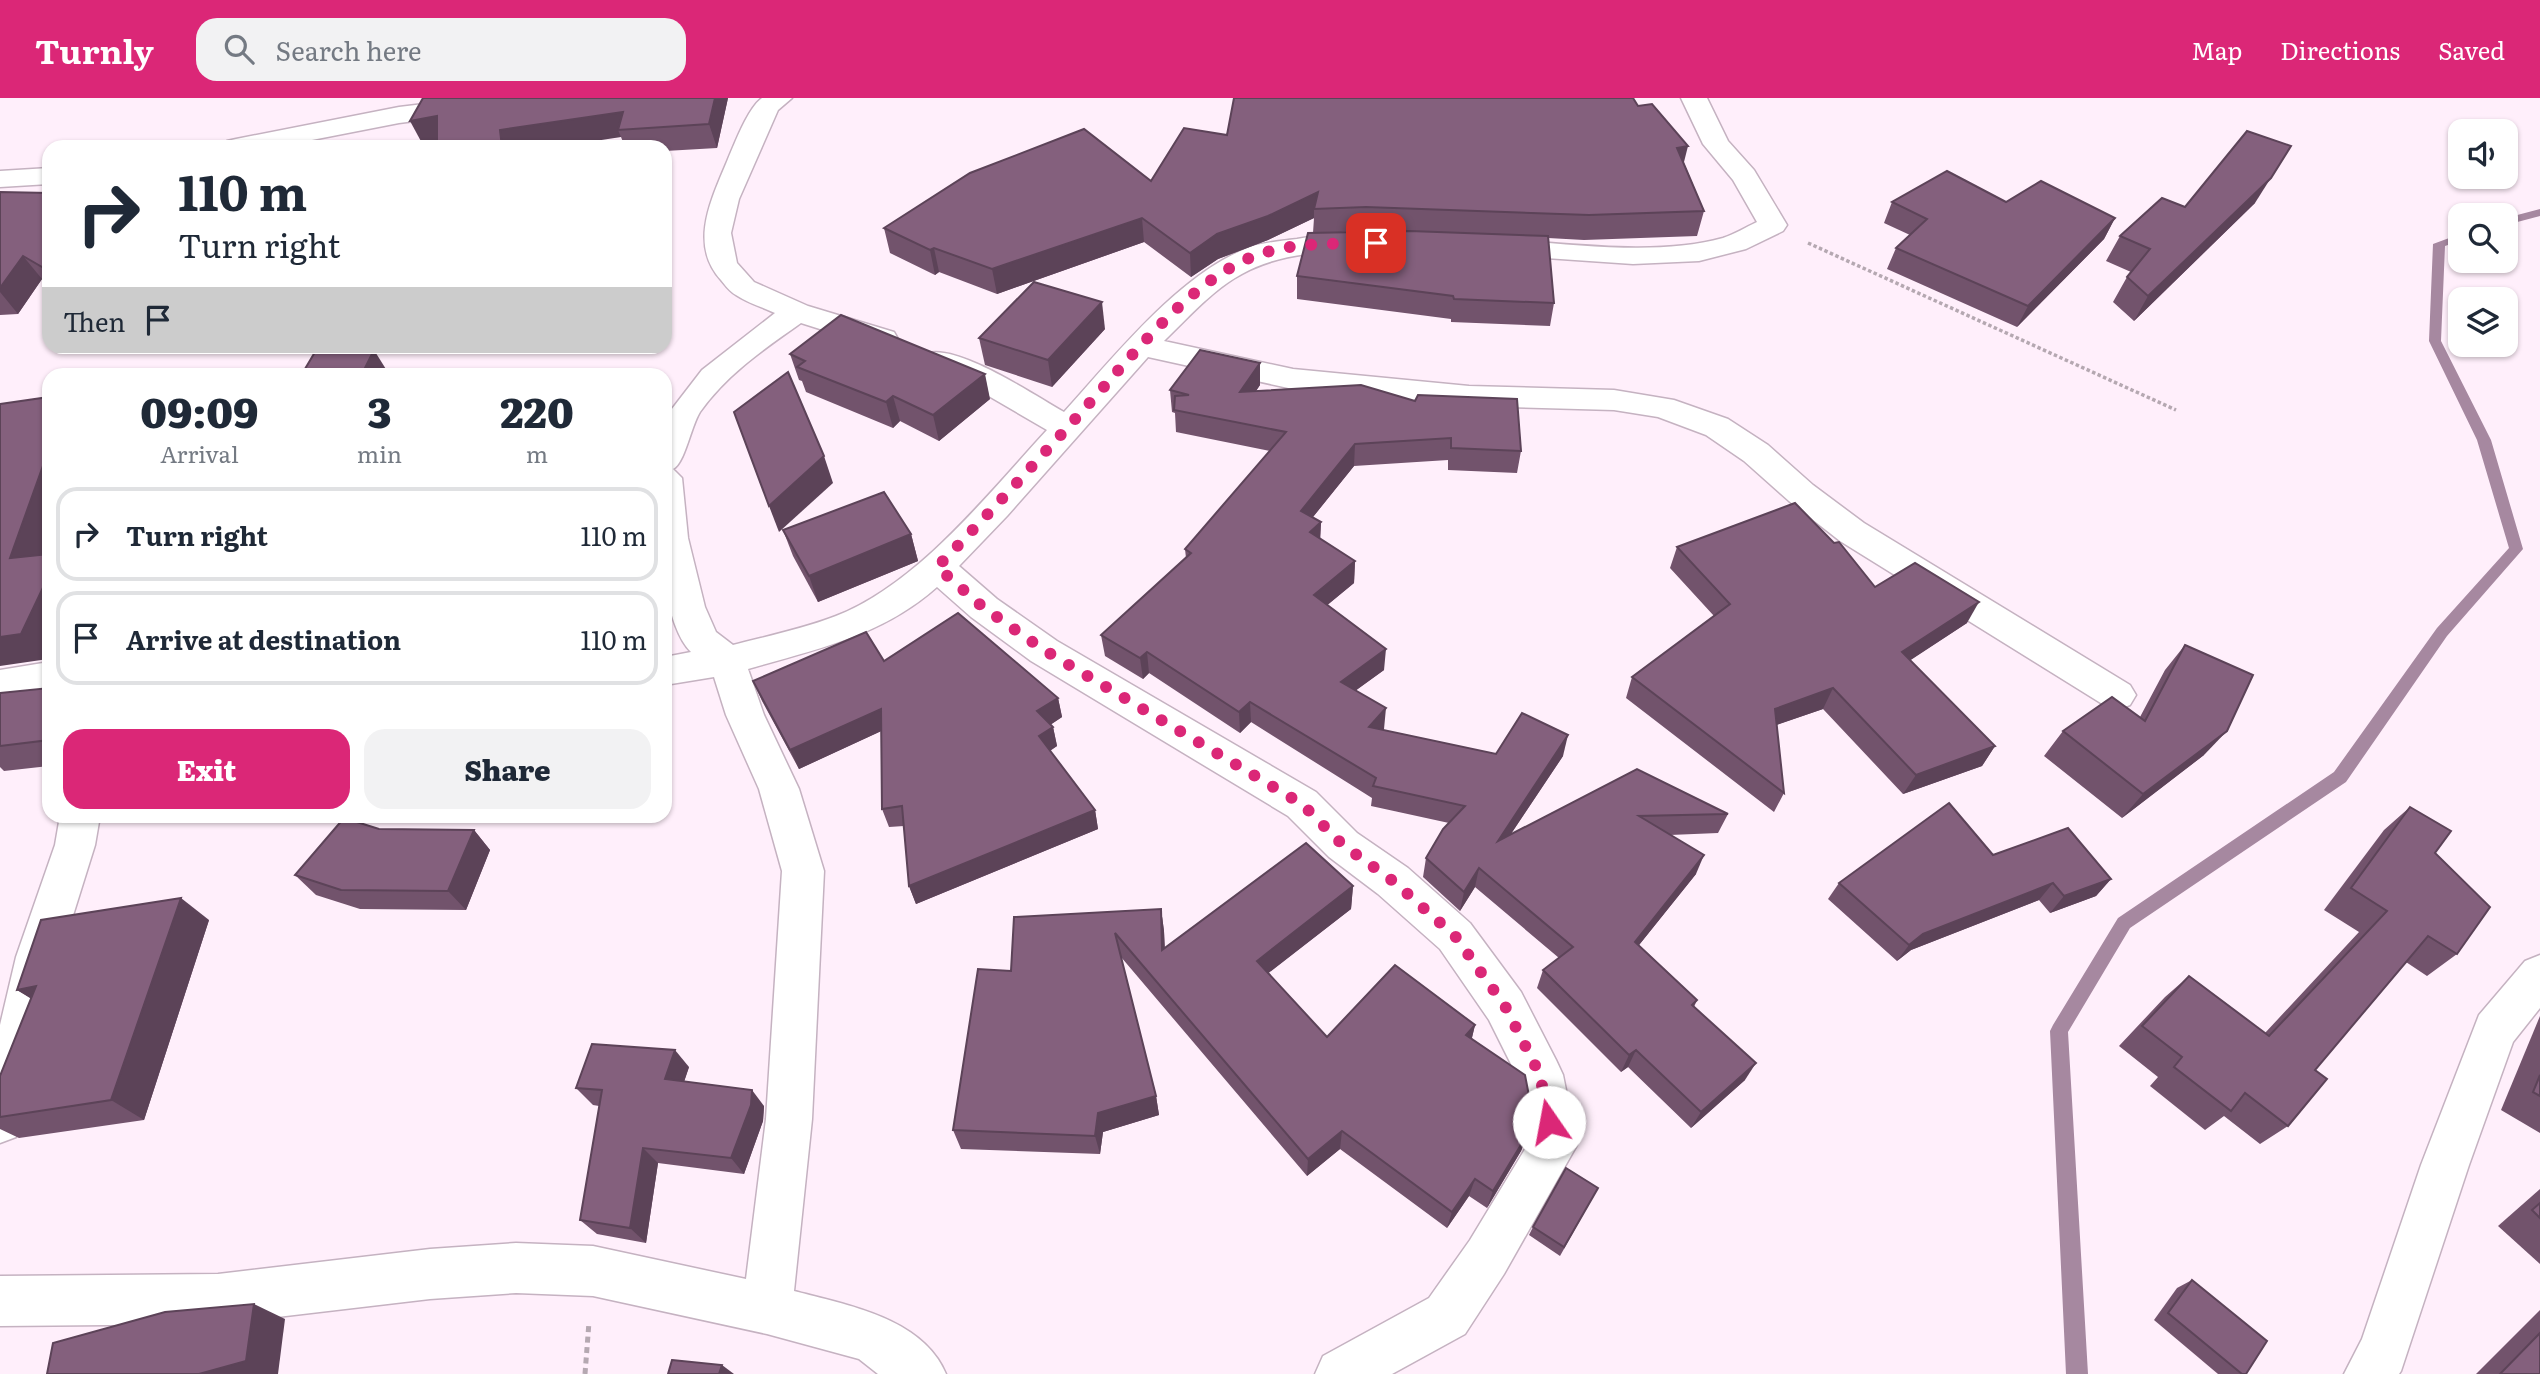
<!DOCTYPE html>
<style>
:root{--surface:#fff;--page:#f2f2f3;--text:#1f2937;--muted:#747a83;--line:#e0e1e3;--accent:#db2777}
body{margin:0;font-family:Literata,serif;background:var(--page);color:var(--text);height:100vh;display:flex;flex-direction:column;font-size:26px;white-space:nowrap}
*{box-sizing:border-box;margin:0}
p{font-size:23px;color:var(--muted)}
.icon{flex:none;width:38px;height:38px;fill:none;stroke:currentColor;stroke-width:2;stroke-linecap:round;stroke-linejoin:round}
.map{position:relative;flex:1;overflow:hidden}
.side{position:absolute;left:42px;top:270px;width:630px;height:455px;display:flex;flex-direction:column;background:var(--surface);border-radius:21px;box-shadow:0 2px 5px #0004}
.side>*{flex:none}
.guide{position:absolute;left:42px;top:42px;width:630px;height:214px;border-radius:21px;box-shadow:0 2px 5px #0004;background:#fff;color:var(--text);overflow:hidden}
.fabs{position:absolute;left:2448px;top:21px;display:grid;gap:14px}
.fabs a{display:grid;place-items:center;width:70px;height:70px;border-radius:14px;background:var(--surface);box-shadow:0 2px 5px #0004;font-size:35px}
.pin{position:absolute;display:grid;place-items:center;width:60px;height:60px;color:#fff;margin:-30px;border-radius:14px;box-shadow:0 4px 10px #0006}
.me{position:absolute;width:77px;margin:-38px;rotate:348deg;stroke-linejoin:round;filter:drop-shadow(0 0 5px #0008)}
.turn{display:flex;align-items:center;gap:24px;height:147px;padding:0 21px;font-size:32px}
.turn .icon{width:91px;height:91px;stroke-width:2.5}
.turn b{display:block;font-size:49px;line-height:60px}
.then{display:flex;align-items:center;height:66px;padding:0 21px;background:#0003;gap:14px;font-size:26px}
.eta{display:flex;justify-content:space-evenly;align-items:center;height:119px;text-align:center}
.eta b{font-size:42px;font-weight:800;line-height:49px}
.cta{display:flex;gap:14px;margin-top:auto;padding:14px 21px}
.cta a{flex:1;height:80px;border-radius:21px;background:var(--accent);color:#fff;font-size:28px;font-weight:800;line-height:80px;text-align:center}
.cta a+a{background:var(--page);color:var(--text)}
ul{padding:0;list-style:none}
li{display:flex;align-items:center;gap:21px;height:94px;margin:0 14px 10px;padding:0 7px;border:4px solid var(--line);border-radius:21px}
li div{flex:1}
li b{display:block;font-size:26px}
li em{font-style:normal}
header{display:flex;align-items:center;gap:42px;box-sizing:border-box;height:98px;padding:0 35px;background:var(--accent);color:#fff}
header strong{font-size:33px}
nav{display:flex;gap:38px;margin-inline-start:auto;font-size:24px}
.search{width:490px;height:63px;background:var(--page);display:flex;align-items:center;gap:18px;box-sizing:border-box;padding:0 24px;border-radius:21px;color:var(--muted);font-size:26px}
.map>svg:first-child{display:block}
</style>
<header>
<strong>Turnly</strong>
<div class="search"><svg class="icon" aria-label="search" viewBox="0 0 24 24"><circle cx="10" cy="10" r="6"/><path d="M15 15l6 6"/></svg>Search here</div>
<nav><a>Map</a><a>Directions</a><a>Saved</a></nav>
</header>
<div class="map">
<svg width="2540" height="1276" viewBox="0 0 2540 1276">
<rect width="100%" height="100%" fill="#ffeffb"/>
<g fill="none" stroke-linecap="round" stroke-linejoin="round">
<!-- stream -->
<g fill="#a688a0" fill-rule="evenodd">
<polygon points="2540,111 2540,118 2506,127 2506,120"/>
<polygon points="2460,136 2460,143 2445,148 2441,243 2491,342 2523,451 2447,538 2346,684 2130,830 2068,934 2088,1276 2066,1276 2050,933 2053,927 2118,820 2334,674 2437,530 2509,450 2477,342 2429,243 2433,146"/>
</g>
<!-- minor casing -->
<g stroke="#c5b2c1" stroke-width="3">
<g id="minor">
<polygon points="473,0 547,0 543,5 534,8 399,25 276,49 223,49 227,43 236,41 399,9"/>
<path d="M762,0H792L778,12L739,101L731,135L737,165L754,184L808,208L894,234L898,241L894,248L883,251L801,225C764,251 726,277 700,314C691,328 685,365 673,371L682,380L688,440L705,509L716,534L733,547C767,538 803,531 836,518C918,486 988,396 1047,332L968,286L928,269L924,262L928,255C960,247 1034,297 1064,314C1114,259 1180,175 1250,149C1265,144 1282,143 1297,141C1319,137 1345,135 1366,140L1370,146L1366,152C1347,157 1327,153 1307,156C1236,165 1212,196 1164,243L1293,271L1469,288L1614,292L1674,302L1728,321L1768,347L1813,387L1864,425L2130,587L2136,597L2130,607L2117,612L2104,607L1840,443L1789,403L1744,363L1706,337L1658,319L1614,312L1469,308L1293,291L1148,259L1007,418L959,468L997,501L1057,543L1316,694L1357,735L1408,770L1470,825L1521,894L1556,962L1563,977L1577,1047L1504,1176L1465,1236L1392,1276H1315L1323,1258L1429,1200L1470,1142L1530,1043L1518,980L1489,922L1440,851L1378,796L1329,759L1288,718L1031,563L971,519L937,489C882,538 817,551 748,571L764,617L799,691L824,773L812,1021L794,1193C847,1207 923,1220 946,1276H878L859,1261L767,1236L593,1198L516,1195L430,1201L218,1226L0,1228V1178L218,1176L430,1151L516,1145L593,1148L746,1181L766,1021L782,773L759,691L726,617L714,579L665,587V559L691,554C676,539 670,511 665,491V320L702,272L775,215C762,209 748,205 736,197C730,194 725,187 721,182C688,146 712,100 728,61C735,45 748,10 762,0Z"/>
<path d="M1681,0H1707L1728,43L1754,72L1787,127L1783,133L1746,151L1699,163L1633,166L1487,156L1483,150L1487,144L1497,141C1567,145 1655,159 1723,140C1735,136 1746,129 1757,124L1733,82L1703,46Z"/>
<polygon points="49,70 49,86 0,89 0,73"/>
<polygon points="49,564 49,592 0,602 0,572"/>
<polygon points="60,718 100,718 95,747 60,859 23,1023 16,1039 0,1045 0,927 16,859 55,747"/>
<polygon points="2540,857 2540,910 2513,944 2469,1067 2401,1273 2399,1276 2344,1276 2362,1241 2421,1067 2479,917 2525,863"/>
</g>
</g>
<!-- path-far1 -->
<polyline stroke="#b5a8b1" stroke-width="3.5" stroke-dasharray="3.5 2.5" stroke-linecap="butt" points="1808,145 2176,312"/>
<!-- path -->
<polyline stroke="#b5a8b1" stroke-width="5" stroke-dasharray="6 4.5" stroke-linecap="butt" points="585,1276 589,1224"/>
<!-- minor -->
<use href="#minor" fill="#fff" fill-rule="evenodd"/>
</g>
<!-- wall -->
<g fill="#72536c" fill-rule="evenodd">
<polygon points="423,0 728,0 717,50 665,53 665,49 625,49 621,39 437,44 423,47"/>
<path d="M1638,8L1684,65L1704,113L1697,138L1584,142L1548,140L1554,205L1550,228L1451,224V221L1297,201V178L1313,135L1314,120L1268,142L1218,161L1191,179L1144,144L997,196L939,174L935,177L890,155L884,130L1151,83L1227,37ZM1365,133L1380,134L1316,135Z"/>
<polygon points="0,94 49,95 49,185 42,181 18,216 0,217"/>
<polygon points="1892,104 2006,104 2115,120 2104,141 2017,229 1887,171 1896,150 1910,137 1884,125"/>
<polygon points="2255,105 2134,223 2113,204 2127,179 2131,174 2106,163 2120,138 2185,109"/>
<polygon points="1105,231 1052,289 985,267 979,240"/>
<polygon points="790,256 990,301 939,343 900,323 893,330 806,294 802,283 799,282"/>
<polygon points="1260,265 1260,287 1256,293 1521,353 1517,375 1448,372 1448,362 1354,368 1313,419 1321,424 1320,441 1355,463 1354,485 1327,507 1384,572 1356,592 1384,631 1383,632 1496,656 1563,658 1510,737 1637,671 1728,716 1718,735 1670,737 1696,776 1639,847 1697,902 1694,909 1745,982 1691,1030 1628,969 1621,974 1537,890 1543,872 1559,860 1475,789 1460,813 1423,779 1426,760 1449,725 1371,708 1372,700 1251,624 1240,635 1149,575 1143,581 1105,558 1101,537 1186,460 1185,451 1270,353 1176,334 1175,315 1172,314 1170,292"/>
<polygon points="783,432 911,436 918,463 818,504 793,458"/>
<polygon points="1677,449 1875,489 1967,525 1910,562 1995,648 1982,668 1903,696 1823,611 1776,627 1784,695 1774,714 1626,600 1632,579 1714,518 1670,470"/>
<polygon points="2185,547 2204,657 2122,720 2044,658 2063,633 2140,619 2165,572"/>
<polygon points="884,563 1058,600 1062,619 1050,627 1053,629 1057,648 1050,653 1095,712 1098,731 916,806 909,788 904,728 889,729 882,711 881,633 799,671 762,603 753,583"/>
<polygon points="49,590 49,668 4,673 0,669 0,595"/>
<polygon points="2410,709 2435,755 2457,856 2427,878 2406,864 2315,972 2288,1028 2260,1046 2224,1018 2205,1032 2150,988 2158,979 2119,948 2165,899 2189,878 2265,935 2359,834 2324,812 2384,732"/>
<polygon points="474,732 490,752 466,812 360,811 316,797 295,777"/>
<polygon points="1993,757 2111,781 2096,798 2050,815 2039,802 1911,852 1897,863 1828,801 1839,785"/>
<polygon points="1353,788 1351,811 1268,875 1327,939 1475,927 1472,940 1523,1021 1518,1029 1528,1035 1521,1053 1487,1110 1469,1098 1447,1130 1340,1051 1307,1078 1121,859 1156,998 1159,1017 1103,1034 1100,1056 961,1051 953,1032 1011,873 1161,811 1164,833 1165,850"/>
<polygon points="209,822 144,1022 19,1040 0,1031 0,978 31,900 17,892"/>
<polygon points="2540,918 2540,1035 2501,1012"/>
<polygon points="689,969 684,984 764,1008 763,1023 744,1076 658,1065 646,1145 597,1136 580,1122 599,1008 593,1007 576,990"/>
<polygon points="1598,1090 1560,1158 1529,1137 1533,1129"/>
<polygon points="2540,1091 2540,1166 2498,1128"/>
<polygon points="2192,1182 2246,1276 2218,1276 2154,1222 2177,1190"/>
<polygon points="2540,1212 2540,1276 2476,1276"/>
</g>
<!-- shaded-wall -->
<g fill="#5c4358">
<polygon points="715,0 728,0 717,50 709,26"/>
<polygon points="623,14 618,32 621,39 556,49 502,49 500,32"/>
<polygon points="437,18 449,42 423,47 410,23"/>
<polygon points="1688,48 1682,72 1677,50"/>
<polygon points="2291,48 2255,105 2134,223 2148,198"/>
<polygon points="1318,94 1314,111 1314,120 1268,142 1218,161 1191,179 1190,155 1217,136"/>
<polygon points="1142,120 1144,144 997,196 992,171"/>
<polygon points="2115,120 2104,141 2017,229 2028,208"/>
<polygon points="934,150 939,174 935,177 930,152"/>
<polygon points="23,158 42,181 18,216 0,194 0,190"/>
<polygon points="1102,204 1105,231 1052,289 1048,262"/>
<polygon points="374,252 389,276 362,276"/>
<polygon points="1260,265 1260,287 1240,316 1240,294"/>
<polygon points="985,276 990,301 939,343 933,317"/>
<polygon points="893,298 900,323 893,330 886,304"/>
<polygon points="1355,346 1354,368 1300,435 1301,413"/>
<polygon points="49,351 49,448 36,486 10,460"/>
<polygon points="824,358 833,385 779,434 769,408"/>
<polygon points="1321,424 1320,445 1310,434"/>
<polygon points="911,436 918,463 818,504 809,478"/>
<polygon points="1355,463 1354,485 1313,519 1314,497"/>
<polygon points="49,477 48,561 0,568 0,539"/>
<polygon points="1979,504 1967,525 1891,575 1902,554"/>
<polygon points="1386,551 1384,572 1340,604 1341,584"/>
<polygon points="1147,554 1149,575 1143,581 1140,560"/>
<polygon points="1833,590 1823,611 1765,631 1775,611"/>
<polygon points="1058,600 1062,619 1041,633 1037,613"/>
<polygon points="1250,604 1251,624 1240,635 1239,614"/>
<polygon points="1386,610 1384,631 1367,649 1369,629"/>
<polygon points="881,611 888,630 799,671 790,652"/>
<polygon points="1053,629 1057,648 1043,657 1039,638"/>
<polygon points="2227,633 2204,657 2122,720 2143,696"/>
<polygon points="1568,637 1563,658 1493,763 1498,743"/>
<polygon points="1995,648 1982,668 1903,696 1916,677"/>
<polygon points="1095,712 1098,731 916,806 909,788"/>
<polygon points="474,732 490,752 466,812 448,793"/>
<polygon points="1704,757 1696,776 1627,862 1635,844"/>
<polygon points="1479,770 1475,789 1460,813 1464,794"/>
<polygon points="2111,781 2096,798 2050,815 2064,798"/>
<polygon points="2053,785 2039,802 1911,852 1897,863 1909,847 1923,836"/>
<polygon points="1353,788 1351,811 1257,884 1257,863"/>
<polygon points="181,800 209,822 144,1022 111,1002"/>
<polygon points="1161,811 1164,833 1165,873 1162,852"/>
<polygon points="36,888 51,913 17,892"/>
<polygon points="1475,927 1470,947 1466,937"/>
<polygon points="675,952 689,969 679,998 665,981"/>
<polygon points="1636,952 1628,969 1621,974 1629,957"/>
<polygon points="1756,965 1745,982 1691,1030 1701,1014"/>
<polygon points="752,992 764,1008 763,1023 744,1076 731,1060"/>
<polygon points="1156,998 1159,1017 1103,1034 1100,1056 1095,1038 1098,1015"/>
<polygon points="1530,1003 1523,1021 1507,1044 1514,1026"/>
<polygon points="1342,1033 1340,1051 1307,1078 1308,1061"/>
<polygon points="1528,1035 1521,1053 1487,1110 1493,1093"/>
<polygon points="643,1050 658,1065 646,1145 630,1130"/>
<polygon points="1475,1081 1469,1098 1447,1130 1452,1114"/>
<polygon points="254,1206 285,1221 278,1276 199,1276"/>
<polygon points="722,1267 734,1276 719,1276"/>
</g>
<!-- building -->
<g fill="#84607d" stroke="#5c4358" stroke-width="2">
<polygon points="423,0 715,0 709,26 618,32 623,14 500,32 502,49 437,49 437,18 410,23"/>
<polygon points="1234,0 1633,0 1638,8 1652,6 1688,48 1677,50 1704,113 1589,117 1366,109 1314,111 1318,94 1268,118 1217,136 1190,155 1142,120 992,171 934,150 930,152 884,130 970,75 1084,31 1151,83 1184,30 1227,37"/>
<polygon points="2247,33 2291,48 2271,80 2148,198 2127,179 2150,151 2120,138 2162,100 2185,109"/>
<polygon points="331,47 330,49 303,49"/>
<polygon points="1947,73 2006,104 2041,83 2115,120 2028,208 1896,150 1927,121 1892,104"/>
<polygon points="0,94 49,95 49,173 23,158 0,190"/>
<polygon points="1410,133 1548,138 1554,205 1454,201 1453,198 1297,178 1308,135"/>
<polygon points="1034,184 1102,204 1048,262 979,240"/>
<polygon points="841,217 985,276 933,317 893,298 886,304 797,269 805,263 790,256"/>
<polygon points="374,252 362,276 302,276 315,254"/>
<polygon points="1200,252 1260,265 1240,294 1361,287 1415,303 1418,297 1517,301 1521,353 1451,350 1451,340 1355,346 1301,413 1321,424 1310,434 1355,463 1314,497 1386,551 1341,584 1386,610 1369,629 1496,656 1522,615 1568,637 1498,743 1637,671 1728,716 1639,718 1704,757 1635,844 1697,902 1692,907 1756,965 1701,1014 1636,952 1629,957 1543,872 1573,849 1479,770 1464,794 1426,760 1443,731 1465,708 1373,688 1376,680 1250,604 1239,614 1147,554 1140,560 1101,537 1191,455 1185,451 1286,334 1174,312 1175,298 1189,297 1170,292"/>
<polygon points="788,274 824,358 769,408 734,314"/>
<polygon points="49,299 49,351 10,460 49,456 49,477 21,536 0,539 0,306"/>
<polygon points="884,394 911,436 809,478 783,432"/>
<polygon points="1795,405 1834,445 1839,444 1875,489 1915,465 1979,504 1902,554 1995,648 1916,677 1833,590 1775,611 1784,695 1632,579 1730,506 1677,449"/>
<polygon points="958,515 1058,600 1037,613 1053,629 1039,638 1095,712 909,788 902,708 882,711 881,611 790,652 753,583 866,534 884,563"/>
<polygon points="2185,547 2253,577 2227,633 2143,696 2063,633 2112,599 2145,623"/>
<polygon points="49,590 49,642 0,648 0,595"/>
<polygon points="1949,705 1993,757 2068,730 2111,781 2064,798 2053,785 1923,836 1909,847 1839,785"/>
<polygon points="2410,709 2451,733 2435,755 2490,809 2457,856 2428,838 2315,972 2327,981 2288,1028 2245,995 2231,1013 2174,969 2182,959 2142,928 2189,878 2269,938 2387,813 2351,790"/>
<polygon points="344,720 379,731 474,732 448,793 341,792 295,777"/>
<polygon points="1306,745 1353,788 1257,863 1327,939 1395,867 1475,927 1466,937 1525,977 1530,1003 1514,1026 1528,1035 1493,1093 1475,1081 1452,1114 1342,1033 1308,1061 1115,835 1156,998 1098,1015 1095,1038 953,1032 978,871 1011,873 1014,819 1161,811 1162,852"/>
<polygon points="181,800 111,1002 0,1019 0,978 36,888 17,892 41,822"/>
<polygon points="592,946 675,952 665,981 752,992 751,1007 731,1060 643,1050 630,1130 580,1122 602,992 576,990"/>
<polygon points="2540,977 2540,998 2533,994"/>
<polygon points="1566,1070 1598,1090 1564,1149 1533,1129"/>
<polygon points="2540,1105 2540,1120 2532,1112"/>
<polygon points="2192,1182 2267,1243 2246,1276 2242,1276 2168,1215"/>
<polygon points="254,1206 246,1263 199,1276 47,1276 53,1245 165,1214"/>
<polygon points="2540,1235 2540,1276 2500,1276"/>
<polygon points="672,1262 722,1267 719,1276 668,1276"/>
</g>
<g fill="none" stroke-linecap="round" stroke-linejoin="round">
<!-- route -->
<path stroke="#db2777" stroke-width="12" stroke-dasharray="0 21.6" d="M1376,145C1338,146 1296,144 1260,156C1194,178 1131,259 1086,309C1037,363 988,417 937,469L984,510L1044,552L1302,706L1343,747L1393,783L1455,838L1505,908L1540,977L1549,1024"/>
</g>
</svg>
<div class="fabs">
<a><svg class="icon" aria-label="sound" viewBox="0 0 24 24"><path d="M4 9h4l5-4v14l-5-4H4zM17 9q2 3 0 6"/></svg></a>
<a><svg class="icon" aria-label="search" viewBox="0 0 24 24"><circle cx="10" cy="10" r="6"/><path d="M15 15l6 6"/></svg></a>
<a><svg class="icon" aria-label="layers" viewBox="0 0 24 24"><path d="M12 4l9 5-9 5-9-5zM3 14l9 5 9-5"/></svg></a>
</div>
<div class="pin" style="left:1376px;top:145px;background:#d93025"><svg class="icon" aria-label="arrive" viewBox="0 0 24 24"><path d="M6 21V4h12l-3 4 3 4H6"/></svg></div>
<svg class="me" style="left:1549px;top:1024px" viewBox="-20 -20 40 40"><circle r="19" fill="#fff"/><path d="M0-13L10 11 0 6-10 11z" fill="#db2777"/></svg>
<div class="guide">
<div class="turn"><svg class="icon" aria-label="right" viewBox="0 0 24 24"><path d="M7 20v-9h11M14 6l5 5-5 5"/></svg><div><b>110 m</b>Turn right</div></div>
<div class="then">Then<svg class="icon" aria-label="arrive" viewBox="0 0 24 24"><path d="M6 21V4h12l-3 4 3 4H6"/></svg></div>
</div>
<section class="side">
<div class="eta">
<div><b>09:09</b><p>Arrival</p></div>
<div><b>3</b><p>min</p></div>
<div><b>220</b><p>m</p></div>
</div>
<ul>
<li><svg class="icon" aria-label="right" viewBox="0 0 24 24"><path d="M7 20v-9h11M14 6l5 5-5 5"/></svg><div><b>Turn right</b></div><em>110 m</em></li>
<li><svg class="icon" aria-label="arrive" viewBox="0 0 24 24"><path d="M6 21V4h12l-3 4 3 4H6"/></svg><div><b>Arrive at destination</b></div><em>110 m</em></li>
</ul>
<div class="cta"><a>Exit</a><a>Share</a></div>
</section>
</div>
